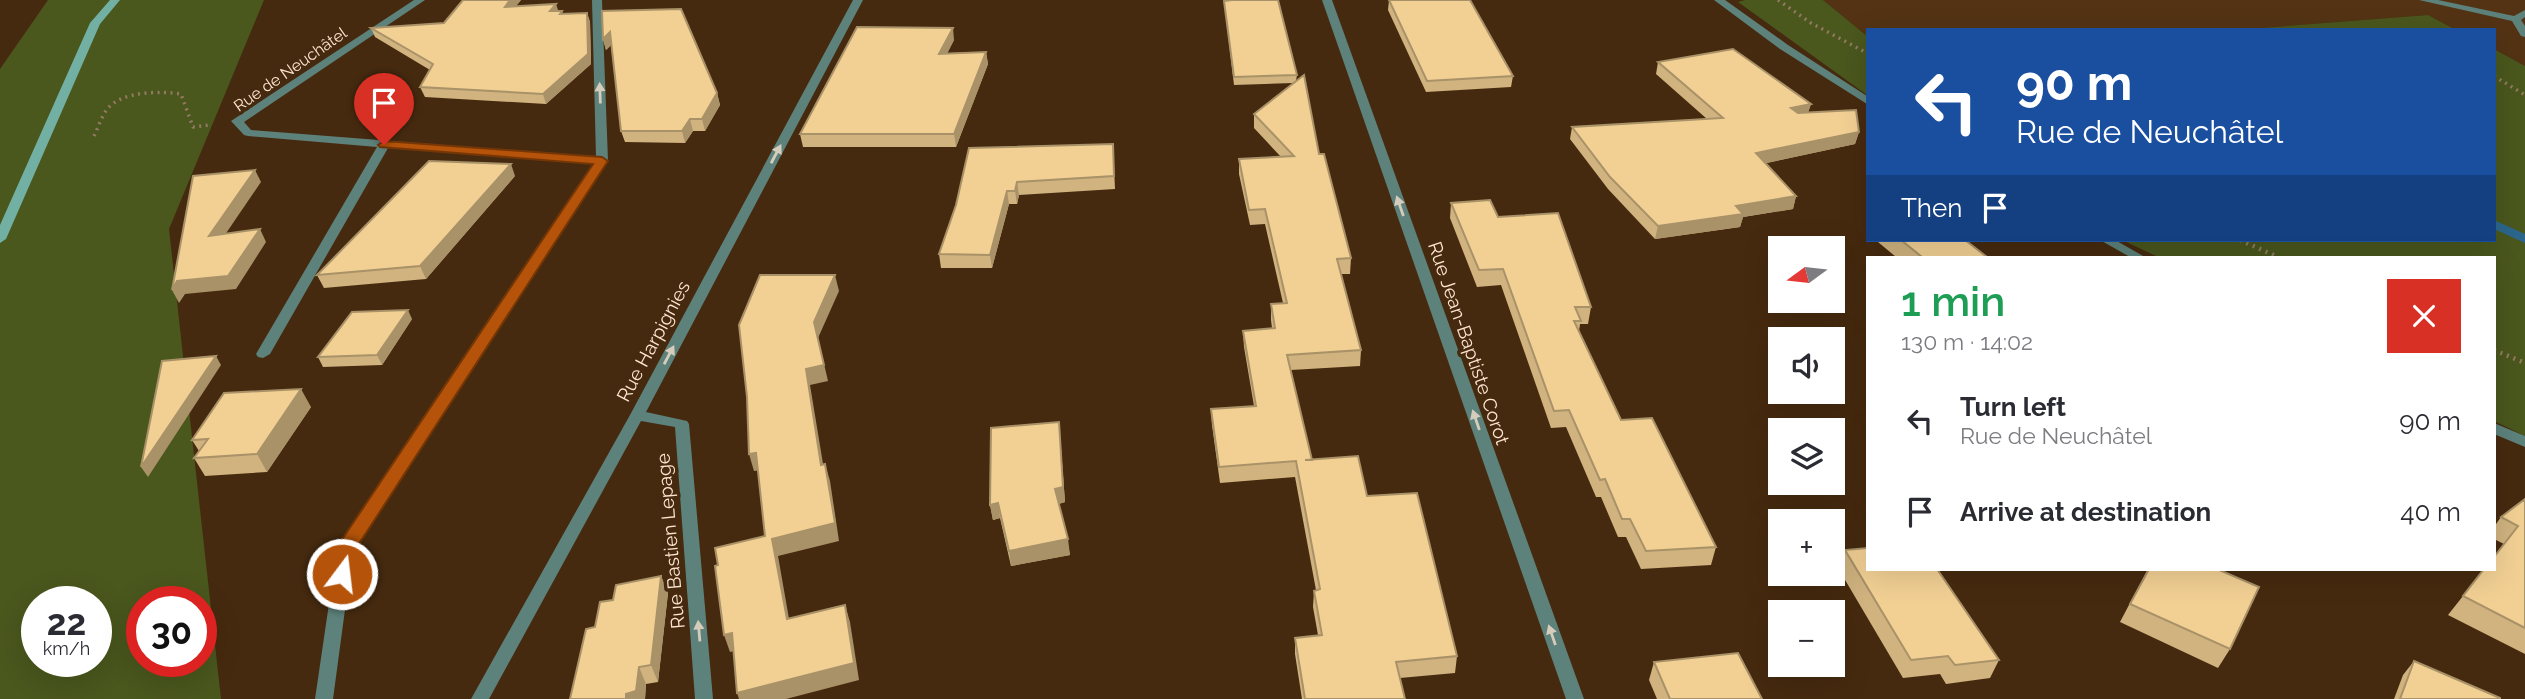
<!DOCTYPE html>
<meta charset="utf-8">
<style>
:root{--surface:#fff;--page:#f2f2f3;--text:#2b2b33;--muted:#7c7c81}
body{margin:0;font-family:Raleway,sans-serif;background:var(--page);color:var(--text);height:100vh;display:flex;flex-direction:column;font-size:26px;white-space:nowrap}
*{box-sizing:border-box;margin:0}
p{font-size:23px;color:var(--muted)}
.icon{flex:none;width:38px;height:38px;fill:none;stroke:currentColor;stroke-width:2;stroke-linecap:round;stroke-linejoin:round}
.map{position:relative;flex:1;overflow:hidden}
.details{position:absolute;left:1866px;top:256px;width:630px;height:315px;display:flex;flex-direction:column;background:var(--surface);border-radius:0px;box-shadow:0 7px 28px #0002}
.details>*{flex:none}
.banner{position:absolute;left:1866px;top:28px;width:630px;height:214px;border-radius:0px;box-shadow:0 7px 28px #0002;background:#1a4fa0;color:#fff;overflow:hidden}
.needle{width:46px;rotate:255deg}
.controls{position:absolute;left:1768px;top:236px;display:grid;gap:14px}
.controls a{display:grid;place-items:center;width:77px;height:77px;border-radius:0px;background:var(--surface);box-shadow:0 7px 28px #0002;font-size:35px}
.speed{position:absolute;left:21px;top:586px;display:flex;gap:14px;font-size:35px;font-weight:700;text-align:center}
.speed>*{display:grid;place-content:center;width:91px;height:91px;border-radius:50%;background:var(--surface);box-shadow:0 7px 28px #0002;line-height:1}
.speed small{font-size:18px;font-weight:400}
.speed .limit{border:10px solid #d22;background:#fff;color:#111}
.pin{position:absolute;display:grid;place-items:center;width:60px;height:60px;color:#fff;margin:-72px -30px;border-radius:50% 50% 50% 0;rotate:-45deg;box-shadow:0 0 7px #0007}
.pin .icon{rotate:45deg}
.me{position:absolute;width:77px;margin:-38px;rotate:15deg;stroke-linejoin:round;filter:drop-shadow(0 0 5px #0008)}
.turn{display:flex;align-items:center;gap:24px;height:147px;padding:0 35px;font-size:32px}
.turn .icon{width:91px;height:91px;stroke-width:2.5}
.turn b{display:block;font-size:49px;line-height:60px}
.then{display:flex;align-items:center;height:66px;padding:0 35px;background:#0003;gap:14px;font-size:26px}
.round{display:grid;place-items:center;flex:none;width:74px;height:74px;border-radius:0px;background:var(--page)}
.headline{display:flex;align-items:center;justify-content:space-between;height:119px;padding:0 35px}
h1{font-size:42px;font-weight:600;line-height:52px;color:#1e9e55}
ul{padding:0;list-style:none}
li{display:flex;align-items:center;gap:21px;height:91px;padding:0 35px}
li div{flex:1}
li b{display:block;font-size:26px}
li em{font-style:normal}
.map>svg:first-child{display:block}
</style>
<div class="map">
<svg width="2525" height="699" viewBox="0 0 2525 699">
<rect width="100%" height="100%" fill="#462a0f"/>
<!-- built -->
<polygon fill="#533314" points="1823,0 2525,0 2525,66 2494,49 2494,30 2456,30 2428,15 2236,30 1867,30 1867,36"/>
<!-- green -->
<g fill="#4a571d" fill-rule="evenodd">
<path d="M48,0H264L169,229L221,699H0V69ZM37,602H96V662H37ZM142,602H201V662H142Z"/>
<polygon points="1745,0 1823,0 1867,36 1867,95 1738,2"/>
<polygon points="2428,15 2456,30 2236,30"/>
<polygon points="2494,49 2525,66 2525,436 2494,421 2494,257 2158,257 2122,240 2494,240"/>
</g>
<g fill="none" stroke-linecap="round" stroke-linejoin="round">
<!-- stream -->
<polygon fill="#2c668c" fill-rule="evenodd" points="2494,220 2525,234 2525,243 2494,229"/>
<!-- path-far1 -->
<g stroke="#937960" stroke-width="3.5" stroke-dasharray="2 4.5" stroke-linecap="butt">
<polyline points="1778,0 1811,23 1867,53"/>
<polyline points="2494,76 2525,95"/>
<path d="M94,136C99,126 102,114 110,106C126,91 161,91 181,94L193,127L210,125"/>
</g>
<!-- path -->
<g stroke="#937960" stroke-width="4.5" stroke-dasharray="2 5" stroke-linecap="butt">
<polyline points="2240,240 2278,257"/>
<polyline points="2494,350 2525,363"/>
</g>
<!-- lane -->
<polygon fill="#5d827b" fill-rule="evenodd" points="2419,0 2438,0 2514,16 2525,10 2525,17 2521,20 2525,26 2525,37 2521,36 2512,21"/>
<!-- street -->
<g fill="#5d827b" fill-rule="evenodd">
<polygon points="414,0 425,0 244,122 251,130 596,157 592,0 602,0 608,161 353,550 333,699 315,699 337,549 594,164 388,148 270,354 263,358 258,357 256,354 377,147 248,136 244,135 231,121"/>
<polygon points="853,0 863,0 646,412 687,421 689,424 713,699 695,699 675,427 641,421 489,699 471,699 630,415"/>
<polygon points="1322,0 1332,0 1584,699 1566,699"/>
<polygon points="1714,0 1725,0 1788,45 1867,96 1867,104 1780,49"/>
<polygon points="2100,240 2115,240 2145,257 2130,257"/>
<polygon points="2494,423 2525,436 2525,447 2494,434"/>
</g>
<!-- secondary -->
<polygon fill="#72b0a4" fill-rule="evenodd" points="110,0 120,0 100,24 6,239 0,243 0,225 90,23"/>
</g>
<!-- wall -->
<g fill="#d0b37f">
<polygon points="521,0 516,6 562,11 563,14 587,13 590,22 591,64 546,104 425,97 420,87 430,70 375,37 371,28 444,23"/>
<polygon points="1389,0 1513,76 1511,87 1426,92 1388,10"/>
<polygon points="1224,1 1297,75 1296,81 1351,258 1350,274 1341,274 1361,350 1360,366 1291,370 1312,460 1367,496 1457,656 1455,673 1400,678 1405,699 1302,699 1295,654 1295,638 1318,635 1313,607 1314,591 1316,590 1295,477 1220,483 1212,425 1211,409 1254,406 1244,347 1243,331 1272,328 1271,320 1271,304 1283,303 1265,224 1250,225 1239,174 1239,159 1281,157 1254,128 1254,114 1293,83 1234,85"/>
<polygon points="603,39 717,93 720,105 705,131 693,131 685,143 625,142 621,131 611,45 606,50"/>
<polygon points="954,40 947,53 986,52 988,64 956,147 803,147 800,134"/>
<polygon points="1658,62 1811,104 1808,112 1859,132 1855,144 1766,163 1796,196 1793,209 1743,217 1740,227 1655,239 1608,189 1570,139 1572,127 1707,119 1656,74"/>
<polygon points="1113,144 1115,189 1019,195 1017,204 1009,204 992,268 941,268 939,254 956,205"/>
<polygon points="515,176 426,279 324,288 317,275"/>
<polygon points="1451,203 1498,217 1591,307 1588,324 1580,324 1579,331 1621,420 1716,547 1711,565 1641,569 1626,537 1618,537 1601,497 1596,497 1566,427 1551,428 1501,285 1477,287 1450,218"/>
<polygon points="1879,240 1965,240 1987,257 1896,257 1878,242"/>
<polygon points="412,319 382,365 323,367 318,357"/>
<polygon points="311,407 267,472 205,476 194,458 199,451 192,440"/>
<polygon points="1059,422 1065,502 1059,504 1070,555 1011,566 1000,518 993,520 990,505"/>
<polygon points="2525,499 2525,654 2448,615 2504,544 2494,539 2494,527 2501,517"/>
<polygon points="1845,550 1999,660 1990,678 1946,684 1940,674 1903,678 1838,568"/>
<polygon points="2148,569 2217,569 2230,649 2218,668 2120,622"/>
<polygon points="661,576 668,593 658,682 646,684 645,699 570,699 595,627 613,600"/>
<polygon points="2414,661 2500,699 2394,699 2403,675"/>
<polygon points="1654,662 1762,699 1657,699 1649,680"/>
</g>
<!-- shaded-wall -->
<g fill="#a99268">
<polygon points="510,0 521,0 508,16 505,7"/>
<polygon points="556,4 559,13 550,11"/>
<polygon points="587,13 590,22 591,64 546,104 543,94"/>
<polygon points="953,28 954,40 941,66 939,54"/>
<polygon points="610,32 613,43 606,50 603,39"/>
<polygon points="986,52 988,64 956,147 954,134"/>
<polygon points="717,93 720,105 705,131 702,119"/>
<polygon points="1811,104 1807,116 1787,120 1791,108"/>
<polygon points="690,119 693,131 685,143 682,131"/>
<polygon points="1859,132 1855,144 1753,166 1756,153"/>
<polygon points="511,164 515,176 426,279 420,266"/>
<polygon points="255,170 261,182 216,248 209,236"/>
<polygon points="1017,182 1019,195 1017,204 1015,191"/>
<polygon points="1007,191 1009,204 992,268 990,255"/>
<polygon points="1796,196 1793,209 1743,217 1740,227 1655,239 1658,226 1736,206"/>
<polygon points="260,229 266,242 236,289 185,294 179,303 172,290 177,281"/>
<polygon points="835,275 839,291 818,338 828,381 810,385 826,482 821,465 806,369 814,322"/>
<polygon points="408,310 412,319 382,365 377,355"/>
<polygon points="216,356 221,365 148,477 141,467"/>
<polygon points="301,389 311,407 267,472 257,454"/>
<polygon points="1059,422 1065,502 1057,504 1055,489"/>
<polygon points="756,453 761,470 754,471 749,454"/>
<polygon points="825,464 830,481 839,541 778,556 792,636 787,619 772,539"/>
<polygon points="998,503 1000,518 993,520 990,505"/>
<polygon points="1068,539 1070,555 1011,566 1009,551"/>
<polygon points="661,576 668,593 658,682 651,665"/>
<polygon points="845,605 850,622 859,680 786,699 739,699 737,693"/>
<polygon points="732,633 738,650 730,652 724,635"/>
<polygon points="639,667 646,684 645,699 626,699 626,694"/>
</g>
<!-- building -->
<g fill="#f2d094" stroke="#a99268" stroke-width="2">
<polygon points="463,0 510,0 505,7 556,4 550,11 562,11 560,14 587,13 588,54 543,94 420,87 433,64 371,28 444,23"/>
<polygon points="1232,0 1278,0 1297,75 1234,77 1224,1"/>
<polygon points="1389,0 1470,0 1513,76 1427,81"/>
<polygon points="681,9 717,93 702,119 690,119 682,131 621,131 610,32 603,39 602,11"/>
<polygon points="857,27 953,28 939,54 986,52 954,134 800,134"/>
<polygon points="1733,49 1811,104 1791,108 1798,113 1856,110 1859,132 1756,153 1796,196 1736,206 1743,214 1658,226 1610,177 1572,127 1723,118 1658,62"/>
<polygon points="1304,75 1319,154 1324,154 1351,258 1337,259 1361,350 1287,355 1312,460 1305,460 1358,456 1367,496 1417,493 1457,656 1396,662 1405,699 1305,699 1295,638 1322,635 1314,591 1320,589 1296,461 1219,467 1211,409 1256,406 1243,331 1275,328 1271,304 1287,303 1265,209 1249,210 1239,159 1294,156 1254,114"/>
<polygon points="1113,144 1114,176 1017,182 1015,191 1007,191 990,255 939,254 956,205 969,148"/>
<polygon points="429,161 511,164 420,266 317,275"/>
<polygon points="255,170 209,236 260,229 228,276 177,281 172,290 193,176"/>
<polygon points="1490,200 1498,217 1558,213 1591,307 1575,307 1581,321 1574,321 1621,420 1652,418 1716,547 1646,551 1630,519 1622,519 1605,479 1600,480 1569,410 1554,411 1503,269 1479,270 1451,203"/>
<polygon points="1901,240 1965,240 1987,257 1922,257"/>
<polygon points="760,275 835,275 814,322 824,365 806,369 821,465 825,464 835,523 772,539 787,619 845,605 854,663 737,693 732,633 724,635 715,566 718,565 715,548 765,536 756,453 749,454 747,397 739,325"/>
<polygon points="408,310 377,355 318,357 352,312"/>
<polygon points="216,356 141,467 162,361"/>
<polygon points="301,389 257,454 194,458 208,439 192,440 224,393"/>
<polygon points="1059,422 1063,487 1055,489 1068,539 1009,551 998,503 990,505 991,428"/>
<polygon points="2525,499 2525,628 2463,596 2484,569 2494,569 2494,557 2518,526 2501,517"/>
<polygon points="1867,548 1867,569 1937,569 1999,660 1955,665 1948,656 1911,660 1845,550"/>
<polygon points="2149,569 2217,569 2259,587 2230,649 2130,604"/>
<polygon points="661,576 651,665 639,667 636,691 626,694 626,699 570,699 586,629 595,627 600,602 613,600 616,585"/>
<polygon points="1738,653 1762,699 1670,699 1654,662"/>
<polygon points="2414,661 2500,698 2500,699 2400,699"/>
</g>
<!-- one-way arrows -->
<defs><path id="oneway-solid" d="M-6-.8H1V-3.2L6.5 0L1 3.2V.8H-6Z" transform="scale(1.75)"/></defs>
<g fill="#d6ccbb">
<use href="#oneway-solid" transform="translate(600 93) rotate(-92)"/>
<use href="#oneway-solid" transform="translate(776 154) rotate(-62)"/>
<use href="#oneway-solid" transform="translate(1400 206) rotate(-109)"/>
<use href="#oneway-solid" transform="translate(669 355) rotate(-62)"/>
<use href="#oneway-solid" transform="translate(1476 420) rotate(-109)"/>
<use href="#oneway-solid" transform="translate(699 631) rotate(-95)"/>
<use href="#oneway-solid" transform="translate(1552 635) rotate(-109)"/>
</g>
<!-- route -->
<polygon fill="#b45309" stroke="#753606" stroke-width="2" points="384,141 602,157 608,161 355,550 349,579 335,579 332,574 339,544 593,164 380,147 378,145"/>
<g text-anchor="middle" stroke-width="7" stroke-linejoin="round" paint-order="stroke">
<!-- far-street labels -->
<g font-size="16" fill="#fee5d0" stroke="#462a0f">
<text transform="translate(290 69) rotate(-35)" y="6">Rue de Neuchâtel</text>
</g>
<!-- street labels -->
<g font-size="19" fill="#fee5d0" stroke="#462a0f">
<text transform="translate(653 341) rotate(-62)" y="7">Rue Harpignies</text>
<text transform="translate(1469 343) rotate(71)" y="7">Rue Jean-Baptiste Corot</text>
<text transform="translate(670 541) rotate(-95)" y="7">Rue Bastien Lepage</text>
</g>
</g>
</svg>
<div class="controls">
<a><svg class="needle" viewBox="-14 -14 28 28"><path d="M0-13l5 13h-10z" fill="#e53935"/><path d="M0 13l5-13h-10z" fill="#7c7c81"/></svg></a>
<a><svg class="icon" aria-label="sound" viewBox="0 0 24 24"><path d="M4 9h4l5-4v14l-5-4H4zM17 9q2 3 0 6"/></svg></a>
<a><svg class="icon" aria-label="layers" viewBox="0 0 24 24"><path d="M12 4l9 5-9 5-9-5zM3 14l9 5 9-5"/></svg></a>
<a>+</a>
<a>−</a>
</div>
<div class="speed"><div>22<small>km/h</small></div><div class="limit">30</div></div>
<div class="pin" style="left:384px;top:145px;background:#d93025"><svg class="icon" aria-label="arrive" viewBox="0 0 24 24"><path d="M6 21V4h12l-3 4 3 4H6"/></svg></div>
<svg class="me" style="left:342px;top:574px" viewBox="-20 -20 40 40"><circle r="17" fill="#b45309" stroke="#fff" stroke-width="3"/><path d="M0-11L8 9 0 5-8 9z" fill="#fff"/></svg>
<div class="banner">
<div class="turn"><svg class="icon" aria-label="left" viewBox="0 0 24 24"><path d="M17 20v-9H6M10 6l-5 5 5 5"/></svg><div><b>90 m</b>Rue de Neuchâtel</div></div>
<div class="then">Then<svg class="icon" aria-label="arrive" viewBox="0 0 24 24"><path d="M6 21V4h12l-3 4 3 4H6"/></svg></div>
</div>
<section class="details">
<div class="headline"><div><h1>1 min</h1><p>130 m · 14:02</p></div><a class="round" style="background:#d93025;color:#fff"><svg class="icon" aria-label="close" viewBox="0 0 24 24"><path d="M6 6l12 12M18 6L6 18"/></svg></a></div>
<ul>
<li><svg class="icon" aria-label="left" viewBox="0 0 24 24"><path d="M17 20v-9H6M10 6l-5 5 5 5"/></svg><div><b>Turn left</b><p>Rue de Neuchâtel</p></div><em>90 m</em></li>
<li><svg class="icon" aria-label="arrive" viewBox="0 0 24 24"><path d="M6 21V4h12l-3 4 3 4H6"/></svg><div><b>Arrive at destination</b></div><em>40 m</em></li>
</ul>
</section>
</div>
